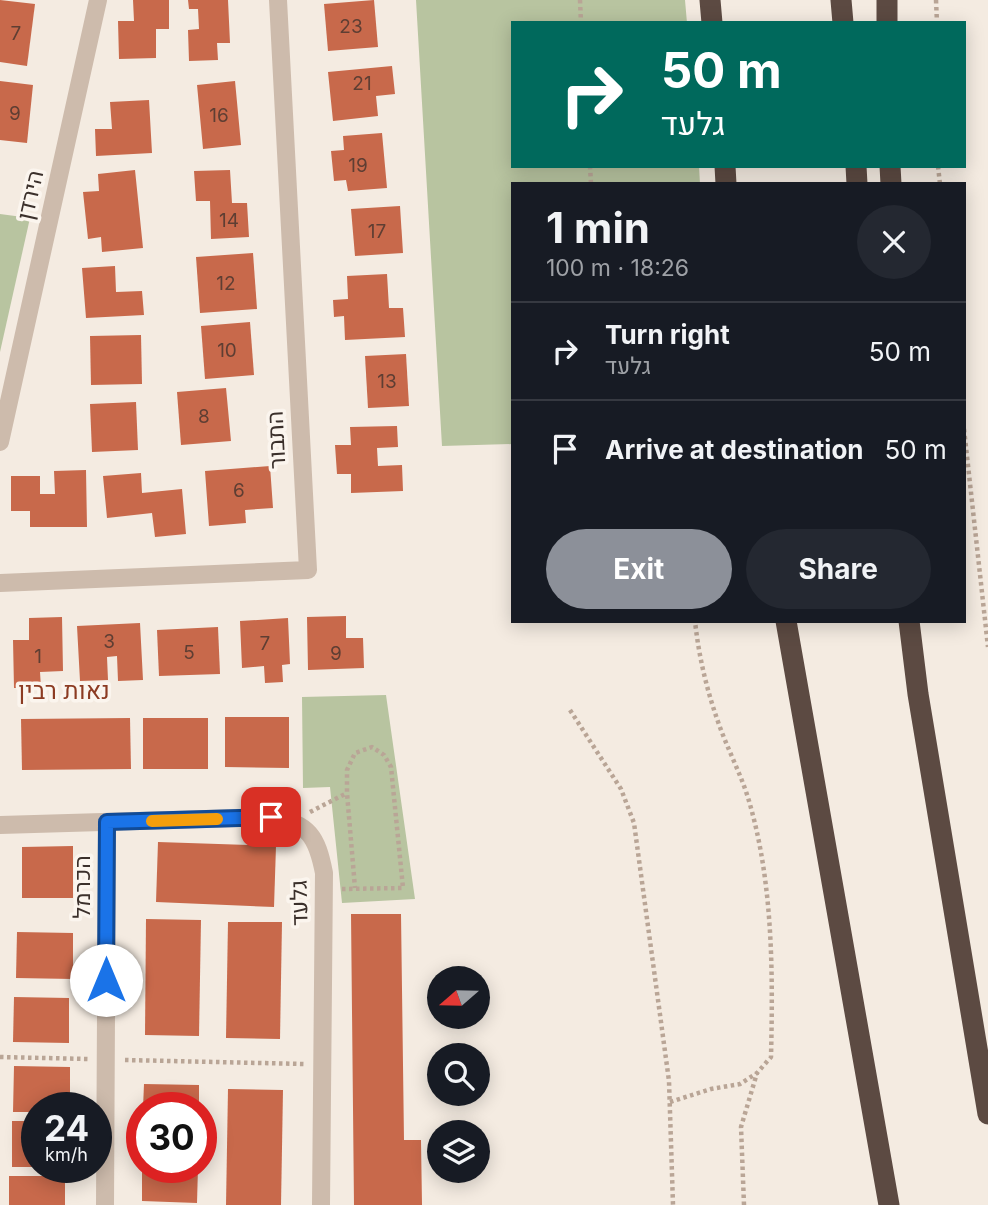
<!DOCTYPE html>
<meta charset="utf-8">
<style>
:root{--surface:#171b24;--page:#242831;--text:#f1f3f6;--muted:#9ea1a6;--line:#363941;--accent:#8c9099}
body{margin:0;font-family:Inter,Heebo,sans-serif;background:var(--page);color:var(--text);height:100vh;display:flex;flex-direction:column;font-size:26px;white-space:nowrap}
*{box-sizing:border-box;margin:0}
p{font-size:23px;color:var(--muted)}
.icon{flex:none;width:38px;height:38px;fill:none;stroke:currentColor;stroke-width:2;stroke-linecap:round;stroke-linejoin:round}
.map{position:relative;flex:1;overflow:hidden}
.drawer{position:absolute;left:511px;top:182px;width:455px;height:441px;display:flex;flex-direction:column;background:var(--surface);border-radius:0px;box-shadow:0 4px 18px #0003}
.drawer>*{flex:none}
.guide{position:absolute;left:511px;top:21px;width:455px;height:147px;border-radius:0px;box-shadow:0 4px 18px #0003;background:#00695c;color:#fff;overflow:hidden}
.needle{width:46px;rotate:250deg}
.buttons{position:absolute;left:427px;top:966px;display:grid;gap:14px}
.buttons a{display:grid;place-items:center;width:63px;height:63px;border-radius:50%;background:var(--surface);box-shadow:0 4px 18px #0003;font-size:35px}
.speed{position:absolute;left:21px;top:1092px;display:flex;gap:14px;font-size:35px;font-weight:700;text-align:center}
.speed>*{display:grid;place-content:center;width:91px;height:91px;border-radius:50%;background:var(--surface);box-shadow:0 4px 18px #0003;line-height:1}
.speed small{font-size:18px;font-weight:400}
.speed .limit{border:10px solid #d22;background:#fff;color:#111}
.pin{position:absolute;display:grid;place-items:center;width:60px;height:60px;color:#fff;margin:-30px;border-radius:14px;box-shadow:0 4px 10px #0006}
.me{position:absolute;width:77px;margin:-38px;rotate:0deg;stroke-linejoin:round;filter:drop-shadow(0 0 5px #0008)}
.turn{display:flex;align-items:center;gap:24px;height:147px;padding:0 35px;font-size:32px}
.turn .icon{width:91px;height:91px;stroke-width:2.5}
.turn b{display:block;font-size:49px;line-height:60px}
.round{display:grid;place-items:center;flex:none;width:74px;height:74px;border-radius:37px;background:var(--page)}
.summary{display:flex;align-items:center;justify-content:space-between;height:119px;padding:0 35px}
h1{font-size:42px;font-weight:700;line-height:52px}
.button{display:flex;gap:14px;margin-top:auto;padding:14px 35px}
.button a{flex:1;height:80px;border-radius:42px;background:var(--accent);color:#fff;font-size:28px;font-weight:700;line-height:80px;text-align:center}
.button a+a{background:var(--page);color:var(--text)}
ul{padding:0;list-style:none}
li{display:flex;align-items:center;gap:21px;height:98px;padding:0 35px;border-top:2px solid var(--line)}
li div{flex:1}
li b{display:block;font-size:26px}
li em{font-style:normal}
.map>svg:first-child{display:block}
</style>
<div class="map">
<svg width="988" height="1205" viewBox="0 0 988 1205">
<rect width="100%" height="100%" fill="#f4ebe1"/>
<!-- green -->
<g fill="#b8c4a0">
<polygon points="416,0 685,0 687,23 513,23 513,166 699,166 700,184 513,184 513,444 442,446"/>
<polygon points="0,214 30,218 0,352"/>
<polygon points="386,695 415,899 342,903 330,787 303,788 302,697"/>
</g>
<!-- building -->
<g fill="#c8694b">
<polygon points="0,0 35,4 27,66 0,62"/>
<polygon points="133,0 169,0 169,29 156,29 156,58 119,59 118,21 134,21"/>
<polygon points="188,0 228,0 230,43 217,43 218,60 189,61 188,30 199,29 198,9 189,9"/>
<polygon points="374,0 378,47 328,51 324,4"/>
<polygon points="392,66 395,94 376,96 378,116 333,121 328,72"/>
<polygon points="0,81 33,85 27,143 0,140"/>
<polygon points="235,81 241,145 203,149 197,85"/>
<polygon points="149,100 152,153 96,156 95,129 112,129 110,102"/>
<polygon points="382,133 387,188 348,191 346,180 334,181 331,151 344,150 343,136"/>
<polygon points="135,170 143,248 102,252 101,237 88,239 83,192 99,191 98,174"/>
<polygon points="230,170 232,203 247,203 249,237 211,239 210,201 196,201 194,171"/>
<polygon points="400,206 403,253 355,256 351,209"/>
<polygon points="253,253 257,309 200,313 196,257"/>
<polygon points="115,266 116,292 142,291 144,315 86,318 82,268"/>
<polygon points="387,274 389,308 403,308 405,337 345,340 344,316 334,317 333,300 348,299 347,276"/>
<polygon points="250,322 254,375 205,379 201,326"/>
<polygon points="141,335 142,384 91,385 90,336"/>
<polygon points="406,354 409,406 368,408 365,356"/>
<polygon points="226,388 231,441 181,445 177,392"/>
<polygon points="136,402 138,450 92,452 90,404"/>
<polygon points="397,426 398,447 377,448 378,466 402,465 403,491 351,493 351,474 337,474 335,445 351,445 350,427"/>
<polygon points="270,466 273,508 245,510 246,523 209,526 205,471"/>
<polygon points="86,470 87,527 30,527 30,511 11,511 11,476 40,476 40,494 55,494 54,471"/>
<polygon points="141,473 142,493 182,489 186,534 155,537 152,513 107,518 103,476"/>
<polygon points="346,616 346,638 363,638 364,668 308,670 307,617"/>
<polygon points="62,617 63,671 40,672 41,688 14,688 13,640 29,640 29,618"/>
<polygon points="288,618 290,664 282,665 283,682 265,683 264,666 242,668 240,621"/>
<polygon points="140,623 143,680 118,681 117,656 107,657 108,680 80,681 77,626"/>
<polygon points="218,627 220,674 159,676 157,630"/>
<polygon points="225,717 289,717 289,768 225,767"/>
<polygon points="130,718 131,769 22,770 21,719"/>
<rect x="143" y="718" width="65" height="51"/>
<polygon points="158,842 276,846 274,907 156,902"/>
<polygon points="73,846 73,898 22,898 22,847"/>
<polygon points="351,914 401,914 404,1140 421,1140 422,1205 354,1205"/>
<polygon points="146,919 201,920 199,1036 145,1035"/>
<polygon points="228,922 282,922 280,1039 226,1038"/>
<polygon points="17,932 73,933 73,979 16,978"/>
<polygon points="14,997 69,998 69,1043 13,1042"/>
<polygon points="14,1066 70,1067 70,1108 37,1108 37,1112 13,1112"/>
<polygon points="144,1084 199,1085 199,1108 143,1108"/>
<polygon points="228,1089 283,1090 281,1205 226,1205"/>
<rect x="12" y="1121" width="25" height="46"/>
<polygon points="142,1167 198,1167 197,1203 142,1201"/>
<rect x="9" y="1176" width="56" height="29"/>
</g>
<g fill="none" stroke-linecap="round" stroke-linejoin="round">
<!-- path -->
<g stroke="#b9a596" stroke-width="4.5" stroke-dasharray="3.5 3.5" stroke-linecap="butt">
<polyline points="580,0 581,23"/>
<polyline points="936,0 937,23"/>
<polyline points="590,166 591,184"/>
<polyline points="938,166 940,184"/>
<polyline points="964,429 988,647"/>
<polyline points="570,710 621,789 634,823 669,1081 673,1205"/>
<polyline points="310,812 347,793"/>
<polyline points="342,889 403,888 391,767 384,755 372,747 355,753 347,770 347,793 355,888"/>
<polyline points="0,1057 88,1059"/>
<polyline points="125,1060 305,1064"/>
<path d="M670,1102L711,1089L740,1084L757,1073L771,1057C773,972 773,883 749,801C742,777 730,754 721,730C708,695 699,659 695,621"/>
<polyline points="744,1205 741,1127 757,1073"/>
</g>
<!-- street -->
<g stroke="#cdbbac" stroke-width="18">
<polyline points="0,442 98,0"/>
<polyline points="0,583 308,570 278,0"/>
<path d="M0,825L271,817C309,823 317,837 324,873L321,1205"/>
<polyline points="105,1205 107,822"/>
</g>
<!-- highway -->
<g stroke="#5c4a42" stroke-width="21">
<polyline points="710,0 712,23"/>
<polyline points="841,0 843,23"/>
<polyline points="887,0 887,23"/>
<polyline points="725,166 726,184"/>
<polyline points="856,166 857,184"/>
<polyline points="890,166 891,184"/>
<polyline points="786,621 889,1205"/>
<polyline points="909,621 918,694 988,1114"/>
</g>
</g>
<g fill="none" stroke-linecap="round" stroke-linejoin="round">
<!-- route casing -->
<g stroke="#114b97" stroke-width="18">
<polyline id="route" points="106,980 107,822 271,817"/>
</g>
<!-- route -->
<use href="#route" stroke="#1a73e8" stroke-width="12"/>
<!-- slow -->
<polyline stroke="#f59e0b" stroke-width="12" points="152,821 217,819"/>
</g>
<g text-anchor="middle" stroke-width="7" stroke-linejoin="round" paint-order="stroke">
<!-- number labels -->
<g font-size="19" fill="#5e3e33">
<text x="351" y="33">23</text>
<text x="16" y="40">7</text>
<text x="362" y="90">21</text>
<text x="15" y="120">9</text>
<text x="219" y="122">16</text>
<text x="358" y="172">19</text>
<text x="229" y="227">14</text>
<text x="377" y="238">17</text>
<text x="226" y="290">12</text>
<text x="227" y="357">10</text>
<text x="387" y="388">13</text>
<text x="204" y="423">8</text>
<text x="239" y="497">6</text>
<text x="109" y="648">3</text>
<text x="265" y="650">7</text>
<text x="189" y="659">5</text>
<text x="336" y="660">9</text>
<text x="38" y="663">1</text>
</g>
<!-- street labels -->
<g font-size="23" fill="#3b302b" stroke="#fbf5ee">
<text transform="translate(30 195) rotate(-77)" y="8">הירדן</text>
<text transform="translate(276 440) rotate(-93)" y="8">התבור</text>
<text transform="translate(82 887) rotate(-90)" y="8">הכרמל</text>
<text transform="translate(299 903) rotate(-91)" y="8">גלעד</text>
</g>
<!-- neighbourhood labels -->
<g font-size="24" fill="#8c3b22" stroke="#fbf5ee">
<text x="64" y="699">נאות רבין</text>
</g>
</g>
</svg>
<div class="buttons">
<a><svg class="needle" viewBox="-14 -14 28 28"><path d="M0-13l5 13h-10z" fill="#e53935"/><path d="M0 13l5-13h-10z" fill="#9ea1a6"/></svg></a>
<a><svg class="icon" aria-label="search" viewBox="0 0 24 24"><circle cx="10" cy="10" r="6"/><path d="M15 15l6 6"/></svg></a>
<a><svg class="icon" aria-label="layers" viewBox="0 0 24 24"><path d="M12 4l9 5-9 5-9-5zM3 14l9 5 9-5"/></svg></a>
</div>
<div class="speed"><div>24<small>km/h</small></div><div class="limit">30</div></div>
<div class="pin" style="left:271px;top:817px;background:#d93025"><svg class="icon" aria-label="arrive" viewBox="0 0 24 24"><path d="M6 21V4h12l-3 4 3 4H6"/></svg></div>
<svg class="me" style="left:106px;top:980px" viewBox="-20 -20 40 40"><circle r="19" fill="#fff"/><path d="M0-13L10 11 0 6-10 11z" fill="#1a73e8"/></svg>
<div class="guide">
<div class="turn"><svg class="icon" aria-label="right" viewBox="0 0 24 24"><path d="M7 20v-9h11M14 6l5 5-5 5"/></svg><div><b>50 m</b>גלעד</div></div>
</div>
<section class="drawer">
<div class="summary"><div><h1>1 min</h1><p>100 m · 18:26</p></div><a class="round"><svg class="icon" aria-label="close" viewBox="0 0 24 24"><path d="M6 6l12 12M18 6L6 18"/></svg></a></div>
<ul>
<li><svg class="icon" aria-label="right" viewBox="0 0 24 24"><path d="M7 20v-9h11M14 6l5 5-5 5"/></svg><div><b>Turn right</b><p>גלעד</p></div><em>50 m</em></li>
<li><svg class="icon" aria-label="arrive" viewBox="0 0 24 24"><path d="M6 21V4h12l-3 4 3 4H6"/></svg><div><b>Arrive at destination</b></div><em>50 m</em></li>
</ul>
<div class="button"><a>Exit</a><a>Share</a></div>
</section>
</div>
